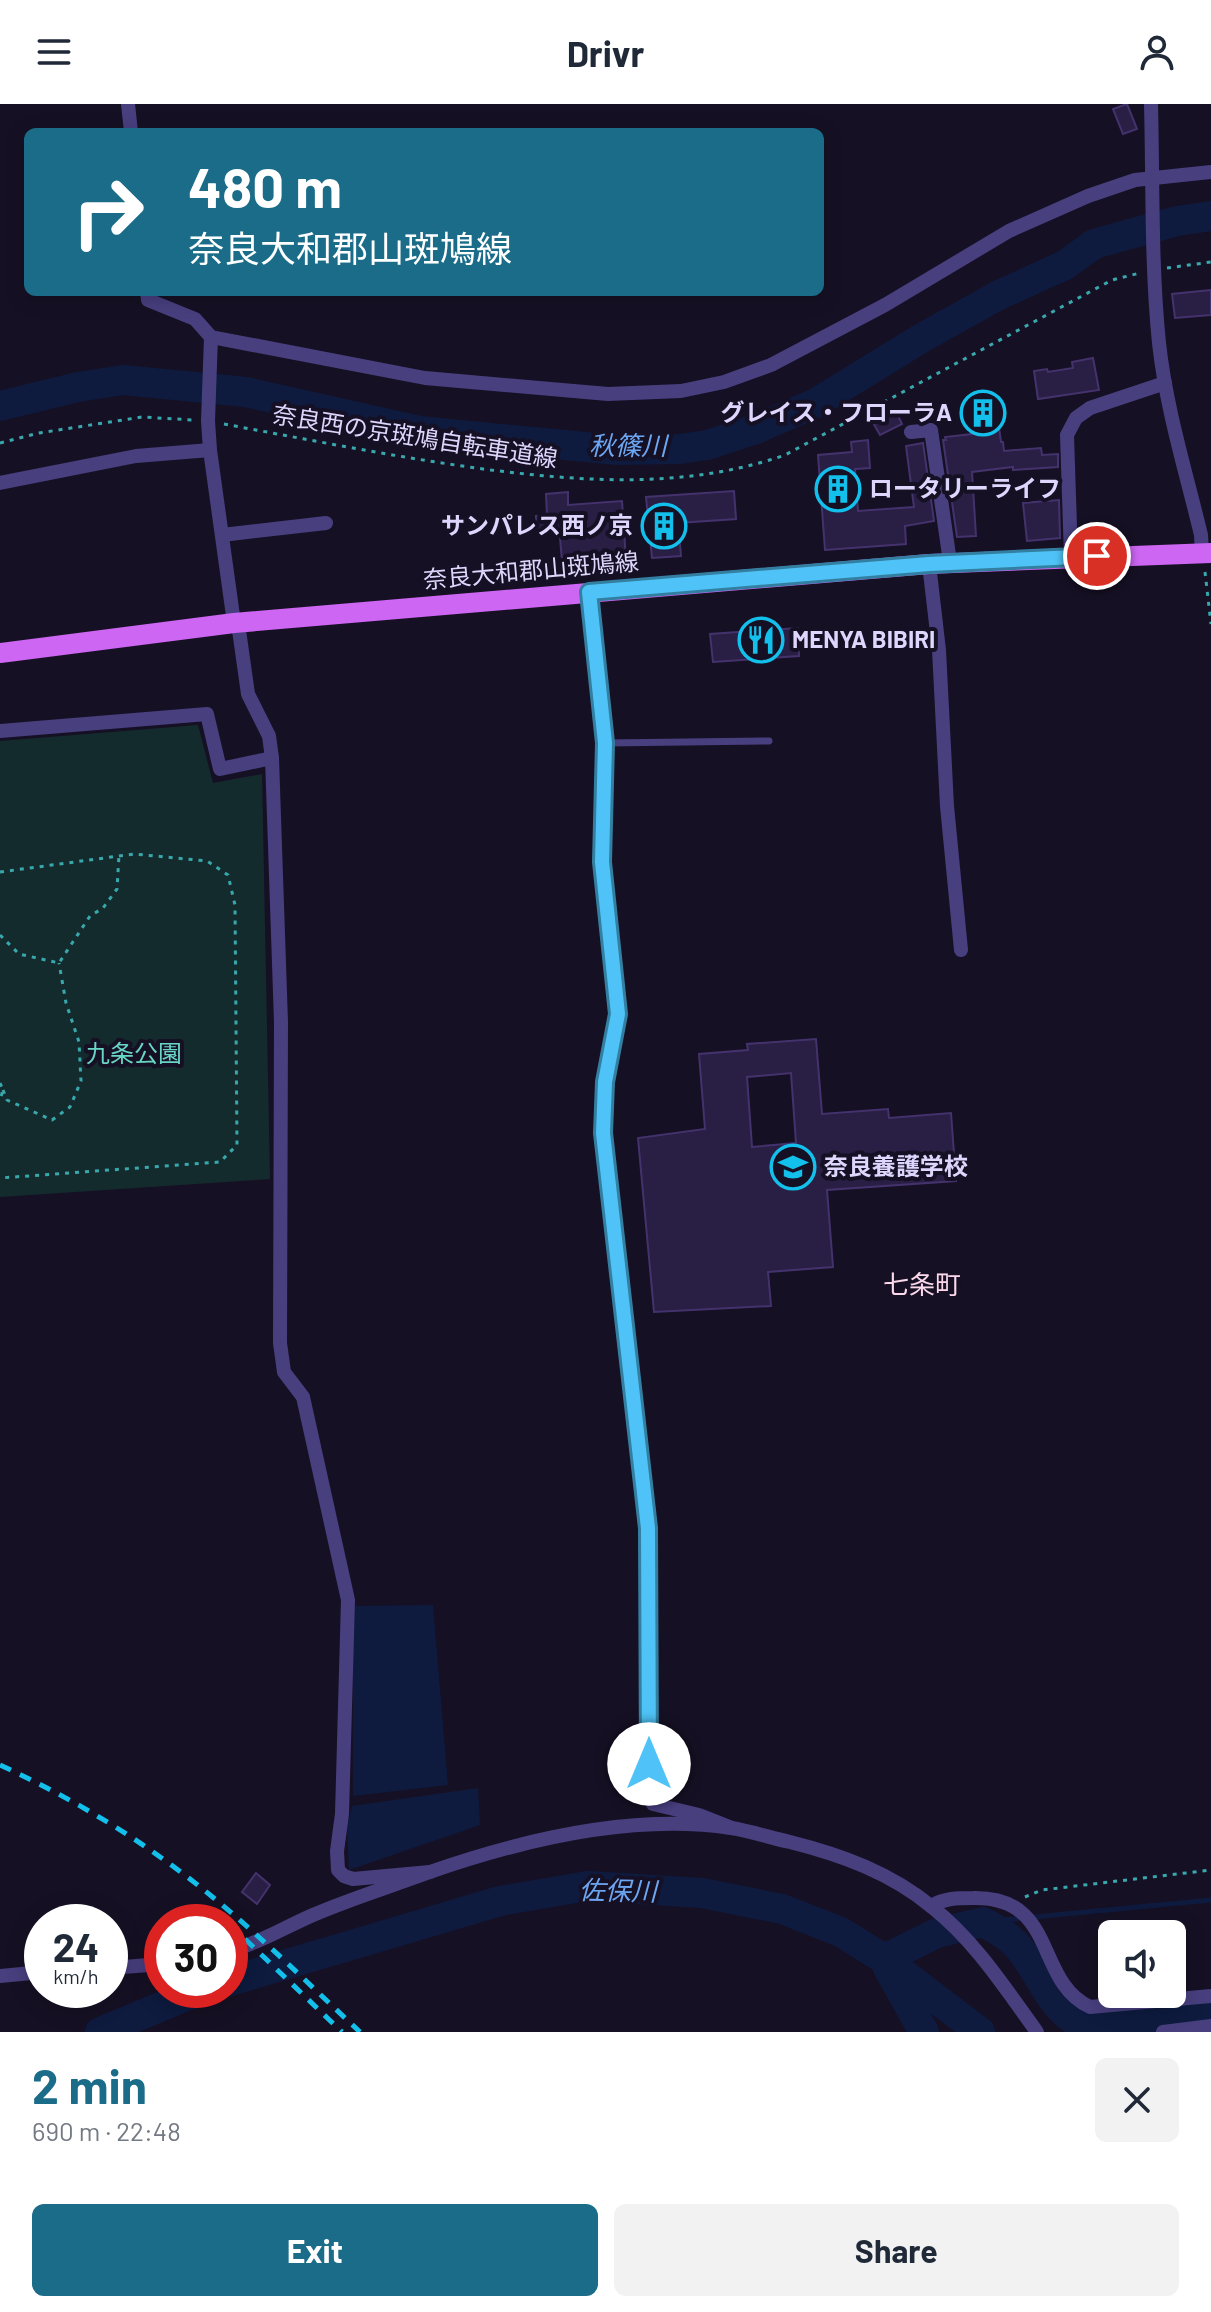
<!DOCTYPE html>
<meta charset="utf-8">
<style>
:root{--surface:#fff;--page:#f2f2f3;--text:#1f2937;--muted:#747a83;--accent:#1a6c88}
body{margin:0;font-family:Barlow,"Noto Sans JP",sans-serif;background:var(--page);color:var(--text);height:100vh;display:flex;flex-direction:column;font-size:30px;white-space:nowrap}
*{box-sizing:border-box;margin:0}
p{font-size:26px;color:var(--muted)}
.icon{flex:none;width:44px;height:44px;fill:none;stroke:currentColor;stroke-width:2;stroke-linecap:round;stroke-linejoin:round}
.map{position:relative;height:1928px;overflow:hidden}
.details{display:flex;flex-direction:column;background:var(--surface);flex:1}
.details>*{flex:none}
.guide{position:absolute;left:24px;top:24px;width:800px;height:168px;border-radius:12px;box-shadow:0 4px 20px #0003;background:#1a6c88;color:#fff;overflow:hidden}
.buttons{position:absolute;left:1098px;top:1816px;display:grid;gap:16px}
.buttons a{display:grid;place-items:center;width:88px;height:88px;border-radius:12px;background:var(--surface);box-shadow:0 4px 20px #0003;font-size:40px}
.speed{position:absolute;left:24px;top:1800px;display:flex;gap:16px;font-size:40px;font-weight:700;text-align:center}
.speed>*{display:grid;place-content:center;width:104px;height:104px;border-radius:50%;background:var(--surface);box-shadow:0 4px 20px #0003;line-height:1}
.speed small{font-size:20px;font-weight:400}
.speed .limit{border:12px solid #d22;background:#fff;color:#111}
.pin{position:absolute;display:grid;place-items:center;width:68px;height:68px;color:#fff;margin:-34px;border:4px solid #fff;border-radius:50%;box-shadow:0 2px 8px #0007}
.me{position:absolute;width:88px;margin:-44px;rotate:0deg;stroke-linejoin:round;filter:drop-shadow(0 0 6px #0008)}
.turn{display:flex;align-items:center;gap:28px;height:168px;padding:0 32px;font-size:36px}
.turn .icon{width:104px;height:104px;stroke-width:2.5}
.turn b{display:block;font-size:56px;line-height:68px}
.round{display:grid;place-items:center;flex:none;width:84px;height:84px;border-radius:12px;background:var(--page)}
.headline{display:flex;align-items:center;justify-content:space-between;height:136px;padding:0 32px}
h1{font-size:48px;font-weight:700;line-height:60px;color:var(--accent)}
.button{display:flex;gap:16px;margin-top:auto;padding:16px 32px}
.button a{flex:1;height:92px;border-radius:12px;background:var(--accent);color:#fff;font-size:32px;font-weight:700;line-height:92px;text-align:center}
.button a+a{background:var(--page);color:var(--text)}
header{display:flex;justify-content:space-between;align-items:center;height:104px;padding:0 32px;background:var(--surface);font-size:36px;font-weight:700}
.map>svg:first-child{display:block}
</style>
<header><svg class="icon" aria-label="menu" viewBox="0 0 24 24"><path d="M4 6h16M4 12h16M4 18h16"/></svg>Drivr<svg class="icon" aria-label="person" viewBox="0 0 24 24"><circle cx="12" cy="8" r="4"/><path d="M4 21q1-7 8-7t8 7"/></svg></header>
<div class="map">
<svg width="1211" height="1928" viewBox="0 0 1211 1928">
<rect width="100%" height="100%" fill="#161024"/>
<!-- green -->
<polygon fill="#142b2d" points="198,621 213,679 262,670 270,1075 0,1093 0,637"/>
<!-- water -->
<g fill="#0e1b3f">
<polygon points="433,1501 448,1681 353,1692 353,1502"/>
<polygon points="478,1684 480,1721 349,1766 347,1723 352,1702"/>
</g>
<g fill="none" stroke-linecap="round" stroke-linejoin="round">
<!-- stream -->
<polyline stroke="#0e1b3f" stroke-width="5" points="983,1818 1211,1796"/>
<!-- river -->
<g stroke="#0e1b3f" stroke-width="30">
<polyline points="0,302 78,283 123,276 246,288 419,327 617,346 680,345 707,341 756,325 816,299 920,235 999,191 1065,161 1094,140 1177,117 1211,112"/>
<path d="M884,1855L937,1829L983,1818C992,1823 1002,1828 1010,1835C1040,1860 1048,1912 1090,1923L1211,1911"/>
<polyline points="888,1864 924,1928"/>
<polyline points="230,1877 500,1797 587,1782 702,1789 782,1805 841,1828 884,1855 980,1928"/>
<polyline points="100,1928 201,1886"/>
</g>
</g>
<!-- building -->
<g fill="#291e43" stroke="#44326d" stroke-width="2" fill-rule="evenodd">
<polygon points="1127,0 1137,25 1123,30 1113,5"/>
<polygon points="1211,186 1211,211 1175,214 1172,190"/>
<polygon points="1093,254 1099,286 1038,295 1034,267 1047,265 1048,268 1073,264 1072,258"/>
<polygon points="991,295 992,303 996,302 1001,338 1003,338 1004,347 1041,344 1042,351 1058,350 1058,363 1013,366 1013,363 972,368 976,432 957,433 943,336 946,336 945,333 972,330 968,298"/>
<polygon points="895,305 902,320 880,331 872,317"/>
<polygon points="868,336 870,364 855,365 858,407 914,403 906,342 923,339 934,417 905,422 906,440 825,446 818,351 852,348 851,338"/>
<polygon points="734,387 736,415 678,419 681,452 652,454 646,393"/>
<polygon points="568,388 568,401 622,397 626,456 577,459 577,467 563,468 559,423 536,425 536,412 547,411 546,390"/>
<polygon points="1059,396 1060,434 1027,437 1023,399"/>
<polygon points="798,524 799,552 713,558 710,530"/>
<path d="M816,935L822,1010L888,1005L889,1014L951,1009L956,1077L827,1086L833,1163L768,1168L771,1202L654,1208L638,1034L705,1025L699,950L748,946L747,940ZM791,969L796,1039L752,1043L747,973Z"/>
<polygon points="256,1769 270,1781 257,1800 242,1788"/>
</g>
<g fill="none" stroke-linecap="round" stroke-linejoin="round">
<!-- path -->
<g stroke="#39a8ad" stroke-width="3" stroke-dasharray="4 6" stroke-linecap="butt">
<polyline points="1167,164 1211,158"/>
<path d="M224,320C310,336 396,353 483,365C585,378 687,385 785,351L1112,176L1140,169"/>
<polyline points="0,339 39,329 142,313 193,316"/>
<polyline points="1205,468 1211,520"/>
<polyline points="0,768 134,750 207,757 228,771 235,801 237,1041 220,1058 0,1074"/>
<polyline points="0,831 19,850 59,859 90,812 103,804 117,785 119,751"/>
<polyline points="0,979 3,986 0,996"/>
<polyline points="3,986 7,996 52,1016 70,1003 81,977 79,938 66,899 59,859"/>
<polyline points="1025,1793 1042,1786 1211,1766"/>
</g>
<!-- lane -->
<polyline stroke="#483f7f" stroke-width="7" points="605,639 769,637"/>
<!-- street -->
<g stroke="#483f7f" stroke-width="14">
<polyline points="128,0 131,28"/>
<path d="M1151,0C1153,80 1151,160 1159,239C1166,304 1186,368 1201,431L1202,449"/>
<polyline points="147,188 148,196 195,215 211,233 208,317 210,346 234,519"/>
<polyline points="211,233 425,274 608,290 681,287 724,278 771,261 885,201 1009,127 1088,92 1135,76 1211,68"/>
<polyline points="911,328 931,326 950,458"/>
<polyline points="0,379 136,352 210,346"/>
<polyline points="222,431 326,419"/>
<polyline points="1071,453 1067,331 1076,314 1090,304 1165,279"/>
<polyline points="929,460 939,546 947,702 961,846"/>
<polyline points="589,488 605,639 602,758 618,910 605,978 603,1029 648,1424 649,1689 653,1700 699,1711 732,1724"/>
<polyline points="238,519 248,590 269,632 272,654 281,918 280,1239 284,1268 303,1293 348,1496 342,1710 337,1747 338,1766 344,1772 353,1775 430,1768"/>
<polyline points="0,627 207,610 220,665 272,654"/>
<path d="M931,1802C945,1794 957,1794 973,1794C1058,1792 1034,1877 1090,1903L1211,1892"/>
<path d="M230,1847C260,1839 285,1823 313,1811C350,1795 389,1783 427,1769C521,1736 631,1709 731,1724C751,1727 771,1734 790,1738C842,1751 891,1769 932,1803C975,1837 1005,1884 1037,1928"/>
<polyline points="110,1864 162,1860"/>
<polyline points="0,1872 42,1868"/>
<polyline points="1163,1928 1211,1922"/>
</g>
<!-- primary -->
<polyline stroke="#cc66f3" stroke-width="20" points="0,549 234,519 929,460 1211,449"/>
<!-- rail -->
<g stroke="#13bfeb" stroke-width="5" stroke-dasharray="12 10" stroke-linecap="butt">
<path d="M0,1661C63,1690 122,1724 178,1766C243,1814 301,1873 360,1928"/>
<polyline points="245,1835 342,1928"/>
</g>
</g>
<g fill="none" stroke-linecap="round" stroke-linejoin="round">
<!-- route casing -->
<g stroke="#337fa1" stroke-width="20">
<polyline id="route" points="649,1660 648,1424 603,1029 605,978 618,910 602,758 605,639 589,488 929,460 1097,452"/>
</g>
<!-- route -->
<use href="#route" stroke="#4fc3f7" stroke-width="14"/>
</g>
<!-- icons -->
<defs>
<g id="building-ring" transform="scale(2.3)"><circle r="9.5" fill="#161024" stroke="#13bfeb" stroke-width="1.5"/><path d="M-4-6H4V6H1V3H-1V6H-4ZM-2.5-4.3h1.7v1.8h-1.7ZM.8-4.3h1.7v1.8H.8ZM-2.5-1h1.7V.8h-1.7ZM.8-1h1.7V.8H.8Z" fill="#13bfeb"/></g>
<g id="restaurant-ring" transform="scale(2.3)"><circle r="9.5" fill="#161024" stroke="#13bfeb" stroke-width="1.5"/><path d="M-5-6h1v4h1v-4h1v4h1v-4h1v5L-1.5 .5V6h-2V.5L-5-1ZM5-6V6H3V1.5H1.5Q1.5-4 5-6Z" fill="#13bfeb"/></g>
<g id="school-ring" transform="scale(2.3)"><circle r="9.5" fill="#161024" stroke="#13bfeb" stroke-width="1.5"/><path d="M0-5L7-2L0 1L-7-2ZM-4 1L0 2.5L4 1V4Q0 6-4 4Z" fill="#13bfeb"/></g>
</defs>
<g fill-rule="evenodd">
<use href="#building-ring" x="983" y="309"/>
<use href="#building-ring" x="838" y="385"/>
<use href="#building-ring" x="664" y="422"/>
<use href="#restaurant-ring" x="761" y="536"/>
<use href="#school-ring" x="793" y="1063"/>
</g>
<g text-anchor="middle" stroke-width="8" stroke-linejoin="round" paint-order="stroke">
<!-- poi labels -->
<g font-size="24" font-weight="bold" fill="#ded6fc" stroke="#161024" text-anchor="start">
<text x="952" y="317" text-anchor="end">グレイス・フローラA</text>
<text x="869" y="393">ロータリーライフ</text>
<text x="633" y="430" text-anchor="end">サンパレス西ノ京</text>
<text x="792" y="544">MENYA BIBIRI</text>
<text x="824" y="1071">奈良養護学校</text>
</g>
<!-- street labels -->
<g font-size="24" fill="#ded6fc" stroke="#161024">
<text transform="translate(415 333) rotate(9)" y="8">奈良西の京斑鳩自転車道線</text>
<text transform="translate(531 467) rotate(-5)" y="8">奈良大和郡山斑鳩線</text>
</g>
<!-- park labels -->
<g font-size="24" fill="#68d6c6" stroke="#161024">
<text x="134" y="958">九条公園</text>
</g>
<!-- water labels -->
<g font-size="26" font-style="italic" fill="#6da7f3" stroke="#161024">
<text x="628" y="351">秋篠川</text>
<text transform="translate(618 1787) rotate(1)" y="9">佐保川</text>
</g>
<!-- neighbourhood labels -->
<g font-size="26" fill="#fcd8eb" stroke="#161024">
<text x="922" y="1190">七条町</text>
</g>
</g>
</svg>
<div class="buttons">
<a><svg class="icon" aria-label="sound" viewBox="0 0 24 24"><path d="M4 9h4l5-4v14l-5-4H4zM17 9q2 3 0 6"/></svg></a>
</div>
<div class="speed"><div>24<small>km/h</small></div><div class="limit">30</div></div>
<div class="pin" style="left:1097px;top:452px;background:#d93025"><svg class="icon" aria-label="arrive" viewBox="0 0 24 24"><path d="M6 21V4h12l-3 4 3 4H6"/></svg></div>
<svg class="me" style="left:649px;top:1660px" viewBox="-20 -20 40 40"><circle r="19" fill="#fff"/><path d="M0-13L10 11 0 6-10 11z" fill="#4fc3f7"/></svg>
<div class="guide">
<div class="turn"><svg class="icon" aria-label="right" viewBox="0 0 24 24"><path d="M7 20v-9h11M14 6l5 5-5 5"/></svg><div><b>480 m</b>奈良大和郡山斑鳩線</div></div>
</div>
</div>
<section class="details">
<div class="headline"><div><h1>2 min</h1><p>690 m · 22:48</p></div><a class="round"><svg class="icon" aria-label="close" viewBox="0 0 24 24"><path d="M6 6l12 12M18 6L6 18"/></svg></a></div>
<div class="button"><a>Exit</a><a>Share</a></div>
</section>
